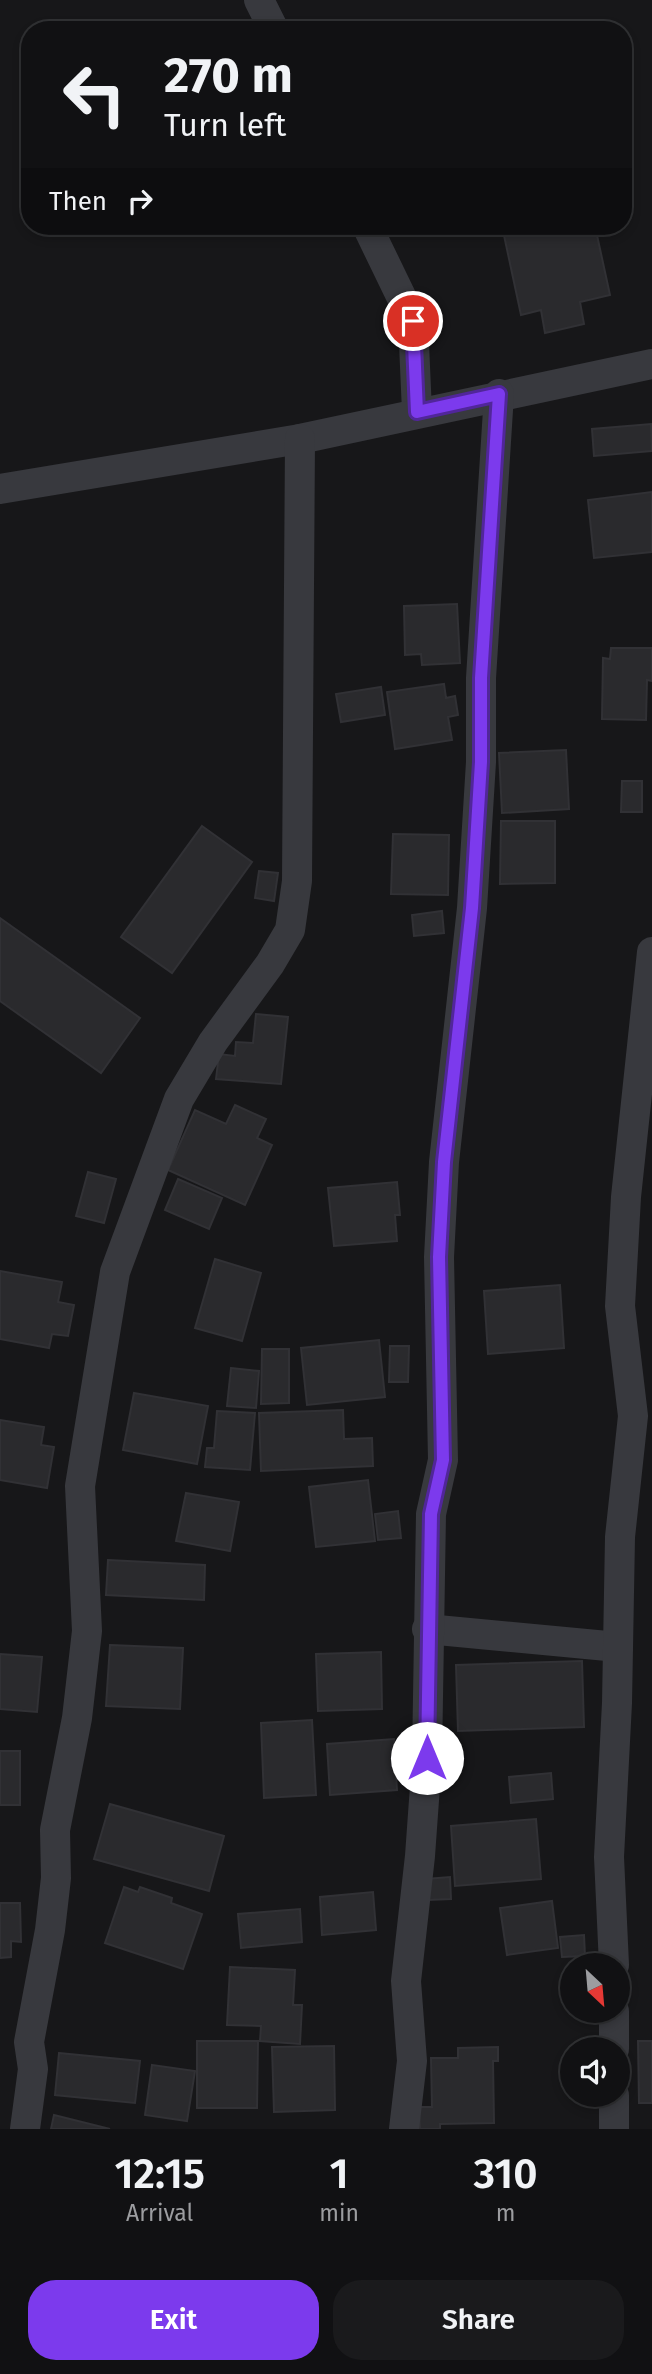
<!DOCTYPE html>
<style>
:root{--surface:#111113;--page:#1a1a1c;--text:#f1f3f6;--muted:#9c9da0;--line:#303133;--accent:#7c3aed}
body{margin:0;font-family:"Fira Sans",sans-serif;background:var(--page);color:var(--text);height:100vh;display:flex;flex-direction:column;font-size:26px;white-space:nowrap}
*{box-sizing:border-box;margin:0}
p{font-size:23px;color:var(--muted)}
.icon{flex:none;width:38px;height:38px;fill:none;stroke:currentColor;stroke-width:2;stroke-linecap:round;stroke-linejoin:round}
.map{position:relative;height:2129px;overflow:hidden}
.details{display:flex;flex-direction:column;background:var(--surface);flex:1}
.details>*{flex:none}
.hud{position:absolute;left:21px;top:21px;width:611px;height:214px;border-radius:28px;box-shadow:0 4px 10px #0003,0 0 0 2px var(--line);background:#111113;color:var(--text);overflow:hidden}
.needle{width:46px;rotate:154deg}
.controls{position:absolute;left:560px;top:1953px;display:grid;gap:14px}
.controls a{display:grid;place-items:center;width:70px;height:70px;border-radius:50%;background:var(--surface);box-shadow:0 4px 10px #0003,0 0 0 2px var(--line);font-size:35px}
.pin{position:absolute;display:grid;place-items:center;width:60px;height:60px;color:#fff;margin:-30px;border:4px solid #fff;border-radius:50%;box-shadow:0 2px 7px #0007}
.me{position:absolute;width:77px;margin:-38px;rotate:0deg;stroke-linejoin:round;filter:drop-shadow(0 0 5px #0008)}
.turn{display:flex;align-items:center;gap:24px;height:147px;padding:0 28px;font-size:32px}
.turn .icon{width:91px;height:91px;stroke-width:2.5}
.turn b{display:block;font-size:49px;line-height:60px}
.then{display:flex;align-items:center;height:66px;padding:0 28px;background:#0003;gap:14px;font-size:26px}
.eta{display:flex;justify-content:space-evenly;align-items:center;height:119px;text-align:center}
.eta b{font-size:42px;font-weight:600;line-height:49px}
.button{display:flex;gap:14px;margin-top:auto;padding:14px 28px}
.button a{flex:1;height:80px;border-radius:28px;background:var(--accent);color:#fff;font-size:28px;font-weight:600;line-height:80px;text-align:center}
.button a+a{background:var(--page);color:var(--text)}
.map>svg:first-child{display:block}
</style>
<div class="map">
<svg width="652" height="2129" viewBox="0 0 652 2129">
<rect width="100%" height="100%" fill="#171719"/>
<!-- building -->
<g fill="#2a2a2d" stroke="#313135" stroke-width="2">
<polygon points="502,226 595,226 610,295 580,302 584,324 545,333 541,310 521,315"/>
<polygon points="651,424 652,451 594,456 592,429"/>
<polygon points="652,492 652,552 594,558 588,500"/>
<polygon points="457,604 460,663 422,665 421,654 405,655 404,606"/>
<polygon points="611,648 652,648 652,681 647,680 646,720 602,719 603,658 610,659"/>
<polygon points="444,684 446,698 455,696 458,715 448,717 452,740 395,749 387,692"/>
<polygon points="381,687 385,715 341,722 336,694"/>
<polygon points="566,750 569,809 502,813 499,753"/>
<polygon points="622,781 642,781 642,812 621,812"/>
<polygon points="501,821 555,821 555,883 500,884"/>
<polygon points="202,826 252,862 172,973 121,937"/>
<polygon points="393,834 449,835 448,895 391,894"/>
<polygon points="259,871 278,873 274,901 255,898"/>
<polygon points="442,911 444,933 414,936 412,915"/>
<polygon points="0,918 140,1018 101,1073 0,1001"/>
<polygon points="256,1014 288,1017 281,1084 216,1079 219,1054 235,1056 236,1042 253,1043"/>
<polygon points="235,1105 266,1119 257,1138 272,1145 245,1205 168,1170 195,1110 226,1124"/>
<polygon points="88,1172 116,1179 104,1223 76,1216"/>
<polygon points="178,1179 222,1198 209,1229 165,1210"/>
<polygon points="397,1182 400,1215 395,1215 397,1241 334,1246 328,1188"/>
<polygon points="215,1259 261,1273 242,1341 195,1328"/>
<polygon points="0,1271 62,1282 58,1302 74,1305 68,1336 52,1334 49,1348 0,1339"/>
<polygon points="560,1285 564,1348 488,1354 484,1291"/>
<polygon points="379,1340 385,1397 307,1405 301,1348"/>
<polygon points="390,1346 409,1346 408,1382 389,1382"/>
<polygon points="262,1349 289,1349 289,1403 261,1404"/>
<polygon points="231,1368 259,1371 256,1408 227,1406"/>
<polygon points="134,1393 208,1406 197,1464 123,1450"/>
<polygon points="343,1410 344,1439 372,1438 373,1466 261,1471 259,1413"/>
<polygon points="217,1411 255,1413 250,1470 205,1467 207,1448 214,1448"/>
<polygon points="0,1420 44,1427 41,1445 54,1447 47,1488 0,1480"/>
<polygon points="368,1480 375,1541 316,1547 309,1487"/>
<polygon points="186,1493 239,1502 230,1551 176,1541"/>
<polygon points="398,1511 401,1538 378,1540 375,1514"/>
<polygon points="108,1560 205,1565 204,1600 106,1595"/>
<polygon points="110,1645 183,1648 180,1709 106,1706"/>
<polygon points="381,1652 382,1709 318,1711 316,1654"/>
<polygon points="0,1654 42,1657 37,1712 0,1709"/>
<polygon points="582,1661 584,1727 458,1731 456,1665"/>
<polygon points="312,1720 316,1795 264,1798 261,1723"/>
<polygon points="394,1739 397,1790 330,1795 327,1744"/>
<rect x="0" y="1751" width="20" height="54"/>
<polygon points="551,1773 553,1799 511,1803 509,1777"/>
<polygon points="110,1804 224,1836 209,1891 94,1859"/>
<polygon points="536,1819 541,1879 455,1886 451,1826"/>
<polygon points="450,1877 451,1899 428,1900 426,1879"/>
<polygon points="124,1887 138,1892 140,1887 172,1898 171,1903 202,1914 183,1969 105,1943"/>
<polygon points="373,1892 376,1930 322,1935 320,1897"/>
<polygon points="552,1901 558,1948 507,1955 500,1908"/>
<polygon points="0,1903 20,1903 21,1942 11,1941 11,1957 0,1958"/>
<polygon points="300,1909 302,1942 241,1948 238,1914"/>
<polygon points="584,1935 585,1956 562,1957 560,1937"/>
<polygon points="230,1967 295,1970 293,2005 302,2005 300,2044 260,2041 261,2026 227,2025"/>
<polygon points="197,2041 258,2041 257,2108 197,2108"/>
<polygon points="638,2041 652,2041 652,2103 639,2103"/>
<polygon points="334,2046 335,2110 274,2112 272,2047"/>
<polygon points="498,2047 498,2061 493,2061 494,2123 440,2124 440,2129 420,2129 419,2107 432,2107 431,2058 458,2058 458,2048"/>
<polygon points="59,2053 140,2061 135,2103 55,2095"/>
<polygon points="152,2065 195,2071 187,2121 145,2115"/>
<polygon points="54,2115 110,2129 51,2129"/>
</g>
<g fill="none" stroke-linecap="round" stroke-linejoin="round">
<!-- minor -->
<g stroke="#38393e" stroke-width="30">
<polyline points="259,0 274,30"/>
<polyline points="367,226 413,321 417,412"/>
<polyline points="0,489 300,439 652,364"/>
<polyline points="427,1629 618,1647"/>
<polyline points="614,1965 609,1857 617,1703 620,1537 633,1416 620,1306 626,1197 652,952"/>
<polyline points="614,2049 614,2011"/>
<polyline points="25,2129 33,2069 29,2042 50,1930 56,1878 55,1830 77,1718 87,1631 80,1486 115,1272 179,1099 213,1042 270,964 290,930 297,881 300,439"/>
<polyline points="404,2129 412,2061 406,1981 420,1856 427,1758 431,1514 443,1460 439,1257 444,1162 472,908 481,762 481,678 499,394"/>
<polyline points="614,2129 614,2095"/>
</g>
</g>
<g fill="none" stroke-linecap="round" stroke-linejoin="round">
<!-- route casing -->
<g stroke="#51269a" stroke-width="18">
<polyline id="route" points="413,321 417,412 499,394 481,678 481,762 472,908 444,1162 439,1257 443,1460 431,1514 427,1758"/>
</g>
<!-- route -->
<use href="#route" stroke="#7c3aed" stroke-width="12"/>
</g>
</svg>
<div class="controls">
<a><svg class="needle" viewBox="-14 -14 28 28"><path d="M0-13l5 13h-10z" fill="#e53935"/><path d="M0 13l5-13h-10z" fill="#9c9da0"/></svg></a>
<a><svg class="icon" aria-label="sound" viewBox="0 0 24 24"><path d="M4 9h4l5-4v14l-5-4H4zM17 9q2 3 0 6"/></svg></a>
</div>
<div class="pin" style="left:413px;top:321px;background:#d93025"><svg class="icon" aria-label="arrive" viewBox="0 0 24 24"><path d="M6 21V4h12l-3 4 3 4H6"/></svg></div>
<svg class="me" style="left:427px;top:1758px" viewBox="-20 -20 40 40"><circle r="19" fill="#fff"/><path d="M0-13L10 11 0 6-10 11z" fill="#7c3aed"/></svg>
<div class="hud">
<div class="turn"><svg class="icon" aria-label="left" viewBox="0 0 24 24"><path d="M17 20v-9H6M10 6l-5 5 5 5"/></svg><div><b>270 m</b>Turn left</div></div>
<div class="then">Then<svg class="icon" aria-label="right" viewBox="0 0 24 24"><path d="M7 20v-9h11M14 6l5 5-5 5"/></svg></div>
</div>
</div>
<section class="details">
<div class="eta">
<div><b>12:15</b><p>Arrival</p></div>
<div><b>1</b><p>min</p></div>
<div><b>310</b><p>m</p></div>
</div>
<div class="button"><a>Exit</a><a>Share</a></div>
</section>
